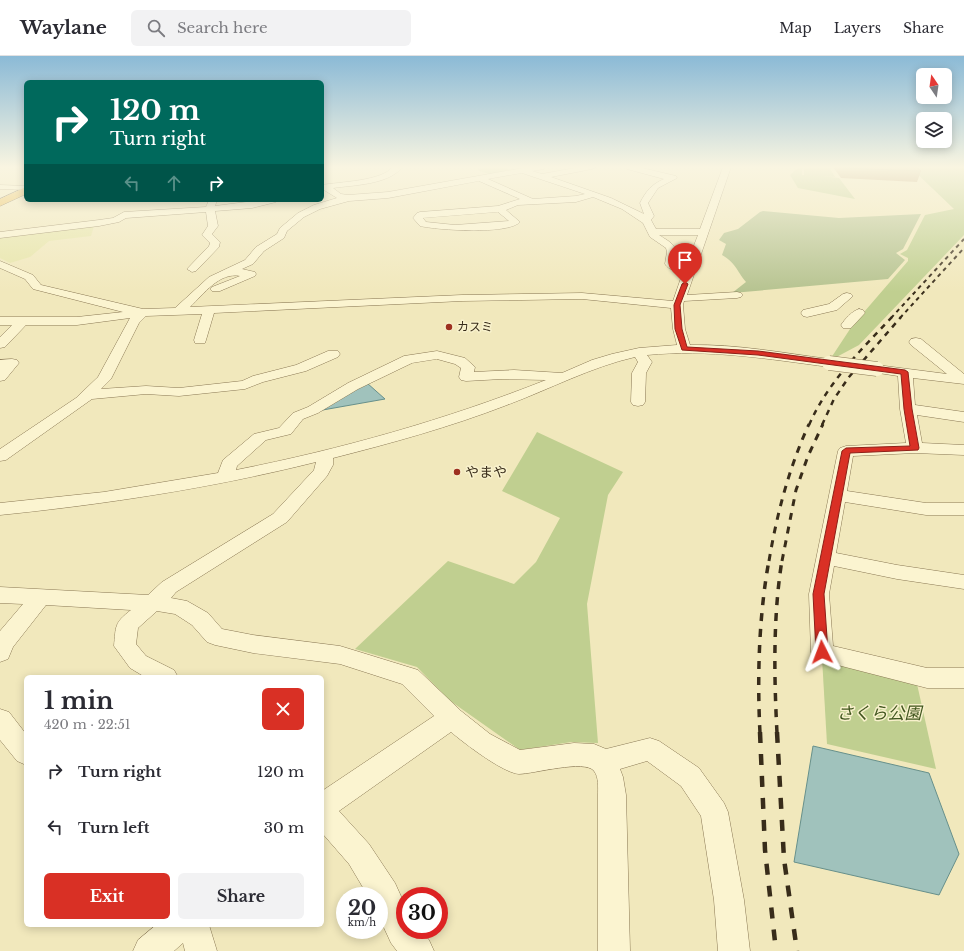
<!DOCTYPE html>
<meta charset="utf-8">
<style>
:root{--surface:#fff;--page:#f2f2f3;--text:#2b2b33;--muted:#7c7c81;--line:#e1e1e2;--accent:#d93025}
body{margin:0;font-family:"Libre Baskerville","Noto Sans JP",serif;background:var(--page);color:var(--text);height:100vh;display:flex;flex-direction:column;font-size:15px;white-space:nowrap}
*{box-sizing:border-box;margin:0}
p{font-size:13px;color:var(--muted)}
.icon{flex:none;width:22px;height:22px;fill:none;stroke:currentColor;stroke-width:2;stroke-linecap:round;stroke-linejoin:round}
.map{position:relative;flex:1;overflow:hidden}
.drawer{position:absolute;left:24px;top:619px;width:300px;height:252px;display:flex;flex-direction:column;background:var(--surface);border-radius:6px;box-shadow:0 2px 10px #0003}
.drawer>*{flex:none}
.guide{position:absolute;left:24px;top:24px;width:300px;height:122px;border-radius:6px;box-shadow:0 2px 10px #0003;background:#00695c;color:#fff;overflow:hidden}
.needle{width:26px;rotate:347deg}
.buttons{position:absolute;left:916px;top:12px;display:grid;gap:8px}
.buttons a{display:grid;place-items:center;width:36px;height:36px;border-radius:6px;background:var(--surface);box-shadow:0 2px 10px #0003;font-size:20px}
.speed{position:absolute;left:336px;top:831px;display:flex;gap:8px;font-size:20px;font-weight:700;text-align:center}
.speed>*{display:grid;place-content:center;width:52px;height:52px;border-radius:50%;background:var(--surface);box-shadow:0 2px 10px #0003;line-height:1}
.speed small{font-size:10px;font-weight:400}
.speed .limit{border:6px solid #d22;background:#fff;color:#111}
.pin{position:absolute;display:grid;place-items:center;width:34px;height:34px;color:#fff;margin:-41px -17px;border-radius:50% 50% 50% 0;rotate:-45deg;box-shadow:0 0 4px #0007}
.pin .icon{rotate:45deg}
.me{position:absolute;width:44px;margin:-22px;rotate:357deg;stroke-linejoin:round;filter:drop-shadow(0 0 3px #0008)}
.turn{display:flex;align-items:center;gap:14px;height:84px;padding:0 20px;font-size:18px}
.turn .icon{width:52px;height:52px;stroke-width:2.5}
.turn b{display:block;font-size:28px;line-height:34px}
.lanes{display:flex;align-items:center;height:38px;padding:0 20px;background:#0003;justify-content:center;gap:20px;direction:ltr}
.lanes .off{opacity:.35}
.round{display:grid;place-items:center;flex:none;width:42px;height:42px;border-radius:6px;background:var(--page)}
.head{display:flex;align-items:center;justify-content:space-between;height:68px;padding:0 20px}
h1{font-size:24px;font-weight:700;line-height:30px}
.button{display:flex;gap:8px;margin-top:auto;padding:8px 20px}
.button a{flex:1;height:46px;border-radius:6px;background:var(--accent);color:#fff;font-size:16px;font-weight:700;line-height:46px;text-align:center}
.button a+a{background:var(--page);color:var(--text)}
ul{padding:0;list-style:none}
li{display:flex;align-items:center;gap:12px;height:56px;padding:0 20px}
li div{flex:1}
li b{display:block;font-size:15px}
li em{font-style:normal}
header{display:flex;align-items:center;gap:24px;box-sizing:border-box;height:56px;padding:0 20px;background:var(--surface);border-bottom:1px solid var(--line)}
header strong{font-size:19px}
nav{display:flex;gap:22px;margin-inline-start:auto;font-size:14px}
.search{width:280px;height:36px;background:var(--page);display:flex;align-items:center;gap:10px;box-sizing:border-box;padding:0 14px;border-radius:6px;color:var(--muted);font-size:15px}
.map>svg:first-child{display:block}
</style>
<header>
<strong>Waylane</strong>
<div class="search"><svg class="icon" aria-label="search" viewBox="0 0 24 24"><circle cx="10" cy="10" r="6"/><path d="M15 15l6 6"/></svg>Search here</div>
<nav><a>Map</a><a>Layers</a><a>Share</a></nav>
</header>
<div class="map">
<svg width="964" height="895" viewBox="0 0 964 895">
<rect width="100%" height="100%" fill="#f1e8bc"/>
<!-- farmland -->
<polygon fill="#e7e5a9" points="94,170 91,180 49,185 30,201 10,207 0,202 0,181"/>
<!-- green -->
<g fill="#c0cf90">
<polygon points="481,111 505,111 510,114 518,114 492,119 477,114 483,112"/>
<polygon points="799,111 802,111 802,119 804,119 804,111 829,111 835,121 823,120 839,122 855,143 798,132 790,119"/>
<polygon points="910,111 945,111 958,116 947,111 964,111 964,179 859,289 829,305 852,270 908,205 908,202 900,198 907,194 925,159 954,153"/>
<polygon points="537,376 623,416 608,439 587,548 598,687 571,686 520,694 449,644 417,611 355,593 448,505 514,528 536,506 560,462 502,435"/>
<polygon points="822,602 917,628 936,713 827,688"/>
</g>
<!-- cemetery -->
<path fill="#b6c390" d="M763,155L839,162L921,158L903,193L896,197L905,204L888,223L732,237L746,226C736,214 736,207 722,199L726,188L719,184L724,177L738,173L760,156Z"/>
<!-- water -->
<g fill="#a0c2bc" stroke="#67908b">
<polygon points="367,327 385,343 317,355"/>
<polygon points="813,690 929,717 959,798 939,839 794,806"/>
</g>
<g fill="none" stroke-linecap="round" stroke-linejoin="round">
<!-- minor casing -->
<g stroke="#8a7854" stroke-width="1">
<g id="minor">
<path d="M392,111L402,112C386,129 354,129 333,132L341,138L348,139L388,136L529,111H545L544,113L532,115L542,118L580,111H596L592,113L551,121L611,142L644,158L640,147C646,135 652,128 664,123L627,113L626,111H638L676,120L677,122L658,132L648,147L654,160L651,164L656,173H700L723,111H731L687,239L737,236L741,237L743,239L741,241L737,242L684,245L683,249L685,273L690,289C736,288 783,297 829,303L834,304L836,307L834,310L829,311C769,303 708,293 647,299L652,306L646,317L645,346L643,349L638,350L633,349L631,346L632,317L638,306L635,301C591,311 550,333 507,349C450,371 392,387 333,402V409L327,420L287,466L176,536L171,542L187,545L208,557L222,573L253,579L340,590L418,614L461,655L490,678L520,694L574,687L594,688L606,693L650,682L659,685L699,712L724,747L728,756L744,844L750,895H718L714,844L701,760L681,730L647,705L620,713L623,721L626,739L630,895H598V739C598,732 599,721 594,715C585,703 533,718 519,718C503,717 464,687 451,676L339,755L369,788L395,827L405,849V874H421L429,884L434,895H397L391,887L379,861V840H368L349,808L322,777V735L434,660L402,628L340,608L253,597L215,589L207,586L192,569L175,558L157,555L138,572L136,588L146,600L174,614L178,621H145L130,612L114,590C116,570 114,567 131,554L46,549L13,591L8,603L0,606V575L23,548L0,547V531L148,539L162,526L273,458L314,414L316,406C212,432 107,448 0,459V447L104,436L218,417L223,404L254,378L279,372L293,357L308,351L348,327L404,300L437,295L465,302L475,311L474,316L514,314L562,317L592,304L612,298L639,292L677,289L673,273L671,252L582,243L462,245L214,257L206,284L205,287H195L194,284L202,258L146,260L139,267L111,323L101,333L146,330L179,332L242,325L253,320L296,309L328,295H338L340,298L338,301L306,315L263,326L245,333L179,340L146,338L92,343L6,404L0,405V393L76,342L98,321L130,262L77,269H26L5,291L0,292V281L12,269H0V261H77L123,256L33,233L25,223L0,212V205L33,219L41,229L143,253L175,252L209,221L245,204L256,191L277,178L280,172L298,157L314,149L337,142L324,134H322V129C338,126 384,125 392,111ZM522,117L585,138L576,140L533,143L488,123ZM479,125L520,143L498,150L420,156L417,157L413,162L420,170C437,174 508,179 520,166L506,154L518,149L576,146L593,141L622,153L643,167L650,181L666,192L667,196L665,208C669,214 676,215 683,216L673,245L582,237L462,239L190,251C204,238 219,216 240,220L212,231L210,233L212,235H220L255,220L256,218L255,216L242,213L253,208L264,195L284,182L287,175L304,161L320,153L349,145L388,142ZM498,156L509,165L455,169L426,166L423,162ZM659,179H698L686,210L675,207C678,189 673,188 659,179ZM437,303L455,308L461,312L459,321L461,324L466,325L502,323L546,324C445,364 342,393 236,414L237,410L266,384L291,378L303,363L318,357L358,333L412,307Z"/>
<polygon points="0,129 26,130 26,134 0,133"/>
<polygon points="209,144 217,144 215,150 262,144 277,144 276,146 252,152 215,155 218,170 212,178 220,186 219,191 196,215 192,216 187,213 209,190 210,187 202,179 208,170 206,156 126,162 119,166 99,170 0,182 0,176 99,164 113,162 124,156 206,151"/>
<polygon points="847,237 851,238 853,240 837,254 807,261 803,260 801,257 803,254 829,248 843,238"/>
<path d="M859,253L863,254L865,257L851,272H843L841,269C845,263 852,255 859,253Z"/>
<polygon points="916,282 921,283 964,318 964,328 913,322 915,349 964,356 964,366 917,359 922,387 964,389 964,399 915,397 853,400 847,435 926,447 964,447 964,459 926,459 845,446 836,497 897,509 964,519 964,533 897,523 834,510 829,538 833,590 927,612 964,612 964,632 927,632 822,605 814,602 811,596 809,538 838,395 840,392 846,390 906,387 900,353 898,320 872,316 870,313 872,310 877,309 947,318 911,289 909,286 911,283"/>
<polygon points="12,303 17,304 19,307 5,324 0,325 0,304"/>
<polygon points="0,653 9,656 26,678 26,709 17,705 0,684"/>
<polygon points="156,869 209,869 217,895 185,895 183,887 174,895 133,895 138,884"/>
</g>
</g>
<!-- highway casing -->
<g stroke="#574429" stroke-width="1">
<polygon id="highway" points="26,131 26,138 0,150 0,143"/>
</g>
<!-- minor -->
<use href="#minor" fill="#fbf4d0" fill-rule="evenodd"/>
<!-- highway -->
<use href="#highway" fill="#e9b644" fill-rule="evenodd"/>
<!-- rail-far4 -->
<g stroke="#382c1a" stroke-width="2" stroke-dasharray="4 4" stroke-linecap="butt">
<polyline points="891,262 964,183"/>
<polyline points="900,262 964,192"/>
</g>
<!-- rail-far3 -->
<g stroke="#382c1a" stroke-width="2.5" stroke-dasharray="5.5 5.5" stroke-linecap="butt">
<path d="M809,369C828,326 860,295 892,261"/>
<polyline points="822,369 834,343 849,321 901,261"/>
</g>
<!-- rail-far2 -->
<g stroke="#382c1a" stroke-width="3" stroke-dasharray="7 7" stroke-linecap="butt">
<path d="M769,505C777,457 789,412 809,368"/>
<polyline points="782,505 796,434 808,400 823,368"/>
</g>
<!-- rail-far1 -->
<g stroke="#382c1a" stroke-width="3.5" stroke-dasharray="8 8" stroke-linecap="butt">
<path d="M760,677C757,620 759,559 769,504"/>
<path d="M777,677C774,620 773,560 782,504"/>
</g>
<!-- rail -->
<g stroke="#382c1a" stroke-width="4.5" stroke-dasharray="11 11" stroke-linecap="butt">
<polyline points="760,676 765,794 776,895"/>
<polyline points="777,676 784,803 797,895"/>
</g>
<!-- minor-bridge casing -->
<g stroke="#8a7854" stroke-width="15" stroke-linecap="butt">
<polyline id="minor-bridge" points="829,307 877,313"/>
</g>
<!-- minor-bridge -->
<use href="#minor-bridge" stroke="#fbf4d0" stroke-width="14"/>
</g>
<!-- wall -->
<polygon fill="#b58e5f" points="833,111 916,111 921,115 917,126 841,122"/>
<!-- building -->
<polygon fill="#d2a56f" stroke="#93744e" points="844,111 916,111 921,115 845,112"/>
<!-- sky -->
<linearGradient id="sky" x2="0" y2="1"><stop stop-color="#8bbad6"/><stop offset="0.47" stop-color="#f9f5e1"/><stop offset="1" stop-color="#f9f5e1" stop-opacity="0"/></linearGradient>
<rect width="964" height="236" fill="url(#sky)"/>
<!-- route -->
<polygon fill="#d93025" stroke="#8d1f18" points="685,226 688,228 680,249 682,273 687,291 758,295 905,314 908,316 912,353 919,392 918,394 850,397 824,538 828,596 826,599 822,600 818,599 816,596 813,538 842,395 846,392 910,390 904,353 901,318 758,299 682,294 675,273 674,249 682,228"/>
<!-- markers -->
<g fill="#9d3020" stroke="#f8f1cc" stroke-width="1.5">
<circle cx="449" cy="271" r="4"/>
<circle cx="457" cy="416" r="4"/>
</g>
<g text-anchor="middle" stroke-width="3" stroke-linejoin="round" paint-order="stroke">
<!-- far-poi labels -->
<g font-size="12" fill="#382c1a" stroke="#f8f1cc" text-anchor="start">
<text x="457" y="275">カスミ</text>
</g>
<!-- poi labels -->
<g font-size="14" fill="#382c1a" stroke="#f8f1cc" text-anchor="start">
<text x="465" y="421">やまや</text>
</g>
<!-- near-park labels -->
<g font-size="17" font-style="italic" fill="#41561f" stroke="#f8f1cc">
<text x="879" y="663">さくら公園</text>
</g>
</g>
</svg>
<div class="buttons">
<a><svg class="needle" viewBox="-14 -14 28 28"><path d="M0-13l5 13h-10z" fill="#e53935"/><path d="M0 13l5-13h-10z" fill="#7c7c81"/></svg></a>
<a><svg class="icon" aria-label="layers" viewBox="0 0 24 24"><path d="M12 4l9 5-9 5-9-5zM3 14l9 5 9-5"/></svg></a>
</div>
<div class="speed"><div>20<small>km/h</small></div><div class="limit">30</div></div>
<div class="pin" style="left:685px;top:228px;background:#d93025"><svg class="icon" aria-label="arrive" viewBox="0 0 24 24"><path d="M6 21V4h12l-3 4 3 4H6"/></svg></div>
<svg class="me" style="left:822px;top:596px" viewBox="-20 -20 40 40"><path d="M0-17L14 15 0 8-14 15z" fill="#d93025" stroke="#fff" stroke-width="4"/></svg>
<div class="guide">
<div class="turn"><svg class="icon" aria-label="right" viewBox="0 0 24 24"><path d="M7 20v-9h11M14 6l5 5-5 5"/></svg><div><b>120 m</b>Turn right</div></div>
<div class="lanes"><svg class="icon off" aria-label="left" viewBox="0 0 24 24"><path d="M17 20v-9H6M10 6l-5 5 5 5"/></svg><svg class="icon off" aria-label="ahead" viewBox="0 0 24 24"><path d="M12 20V5M6 11l6-6 6 6"/></svg><svg class="icon" aria-label="right" viewBox="0 0 24 24"><path d="M7 20v-9h11M14 6l5 5-5 5"/></svg></div>
</div>
<section class="drawer">
<div class="head"><div><h1>1 min</h1><p>420 m · 22:51</p></div><a class="round" style="background:#d93025;color:#fff"><svg class="icon" aria-label="close" viewBox="0 0 24 24"><path d="M6 6l12 12M18 6L6 18"/></svg></a></div>
<ul>
<li><svg class="icon" aria-label="right" viewBox="0 0 24 24"><path d="M7 20v-9h11M14 6l5 5-5 5"/></svg><div><b>Turn right</b></div><em>120 m</em></li>
<li><svg class="icon" aria-label="left" viewBox="0 0 24 24"><path d="M17 20v-9H6M10 6l-5 5 5 5"/></svg><div><b>Turn left</b></div><em>30 m</em></li>
</ul>
<div class="button"><a>Exit</a><a>Share</a></div>
</section>
</div>
